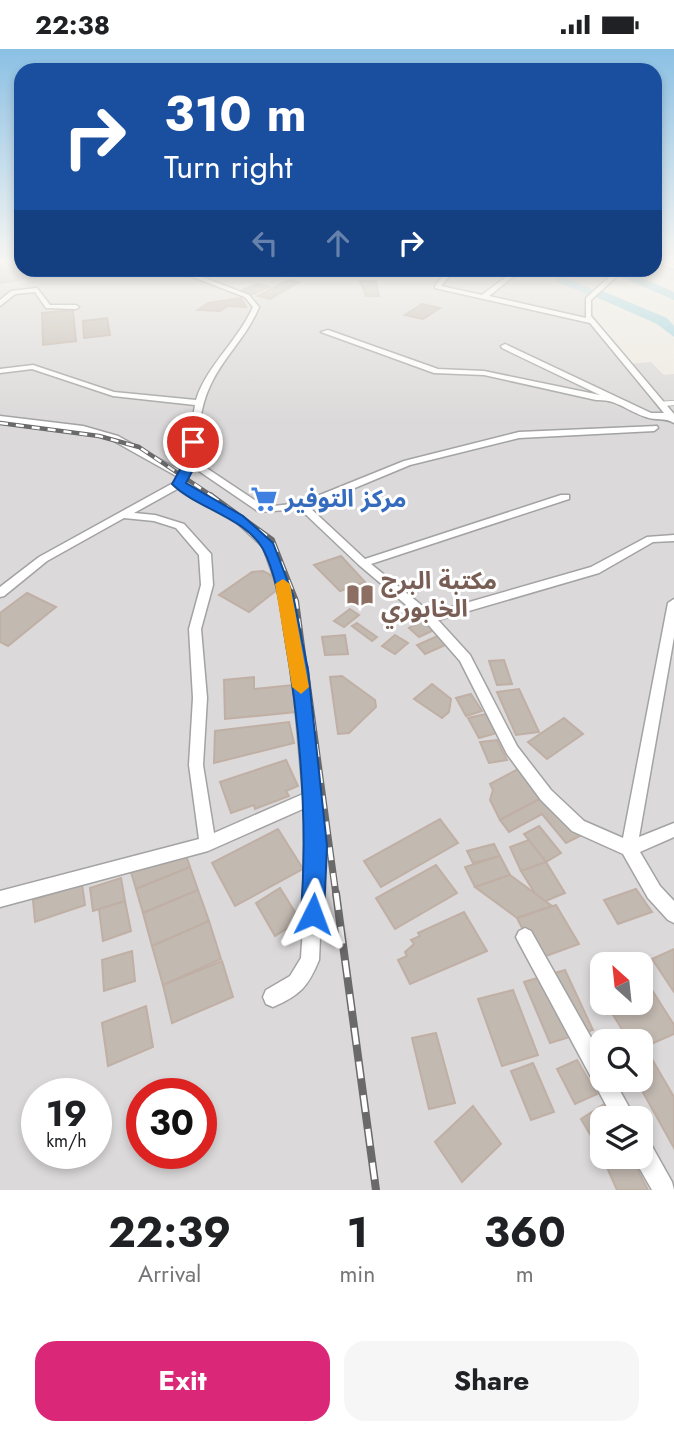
<!DOCTYPE html>
<meta charset="utf-8">
<style>
:root{--surface:#fff;--page:#f6f6f6;--text:#202124;--muted:#757577;--accent:#db2777}
body{margin:0;font-family:Jost,"Noto Sans Arabic",sans-serif;background:var(--page);color:var(--text);height:100vh;display:flex;flex-direction:column;font-size:26px;white-space:nowrap}
*{box-sizing:border-box;margin:0}
p{font-size:23px;color:var(--muted)}
.icon{flex:none;width:38px;height:38px;fill:none;stroke:currentColor;stroke-width:2;stroke-linecap:round;stroke-linejoin:round}
.map{position:relative;height:1141px;overflow:hidden}
.panel{display:flex;flex-direction:column;background:var(--surface);flex:1}
.panel>*{flex:none}
.top-card{position:absolute;left:14px;top:14px;width:648px;height:214px;border-radius:21px;box-shadow:0 4px 10px #0003;background:#1a4fa0;color:#fff;overflow:hidden}
.needle{width:46px;rotate:333deg}
.tools{position:absolute;left:590px;top:903px;display:grid;gap:14px}
.tools a{display:grid;place-items:center;width:63px;height:63px;border-radius:14px;background:var(--surface);box-shadow:0 4px 10px #0003;font-size:35px}
.speed{position:absolute;left:21px;top:1029px;display:flex;gap:14px;font-size:35px;font-weight:700;text-align:center}
.speed>*{display:grid;place-content:center;width:91px;height:91px;border-radius:50%;background:var(--surface);box-shadow:0 4px 10px #0003;line-height:1}
.speed small{font-size:18px;font-weight:400}
.speed .limit{border:10px solid #d22;background:#fff;color:#111}
.pin{position:absolute;display:grid;place-items:center;width:60px;height:60px;color:#fff;margin:-30px;border:4px solid #fff;border-radius:50%;box-shadow:0 2px 7px #0007}
.me{position:absolute;width:77px;margin:-38px;rotate:3deg;stroke-linejoin:round;filter:drop-shadow(0 0 5px #0008)}
.turn{display:flex;align-items:center;gap:24px;height:147px;padding:0 35px;font-size:32px}
.turn .icon{width:91px;height:91px;stroke-width:2.5}
.turn b{display:block;font-size:49px;line-height:60px}
.lanes{display:flex;align-items:center;height:66px;padding:0 35px;background:#0003;justify-content:center;gap:35px;direction:ltr}
.lanes .off{opacity:.35}
.eta{display:flex;justify-content:space-evenly;align-items:center;height:119px;text-align:center}
.eta b{font-size:42px;font-weight:700;line-height:49px}
.cta{display:flex;gap:14px;margin-top:auto;padding:14px 35px}
.cta a{flex:1;height:80px;border-radius:21px;background:var(--accent);color:#fff;font-size:28px;font-weight:700;line-height:80px;text-align:center}
.cta a+a{background:var(--page);color:var(--text)}
.status{display:flex;justify-content:space-between;align-items:center;height:49px;padding:0 35px;background:var(--surface);direction:ltr}
.status svg{height:19px;fill:currentColor}
.map>svg:first-child{display:block}
</style>
<div class="status"><b>22:38</b><svg viewBox="0 0 49 12"><path d="M0 12V9h3v3zM5 12V6h3v6zM10 12V3h3v9zM15 12V0h3v12zM26 1h20v11H26zM47 4h2v5h-2z"/></svg></div>
<div class="map">
<svg width="674" height="1141" viewBox="0 0 674 1141">
<rect width="100%" height="100%" fill="#eeeae2"/>
<!-- residential -->
<path fill="#dbd9d9" fill-rule="evenodd" d="M0,213H21V220H654L655,213H674V232L630,222L607,233L588,251L594,271L628,315L651,313L664,326L674,325V1141H0ZM602,915H640V954H602ZM602,992H640V1031H602ZM37,1045H96V1104H37ZM142,1045H201V1104H142ZM602,1069H640V1108H602Z"/>
<g fill="none" stroke-linecap="round" stroke-linejoin="round">
<!-- river -->
<g fill="#a0d2de" fill-rule="evenodd">
<polygon points="260,220 323,220 318,223 265,223"/>
<polygon points="559,220 570,220 566,229 596,242 590,246 556,233"/>
<polygon points="619,223 627,223 674,243 674,251 619,227"/>
<polygon points="600,241 667,269 674,277 674,288 657,275 596,248 594,245"/>
</g>
</g>
<!-- building -->
<g fill="#c2b9b1" stroke="#c0afa4" stroke-width="2">
<polygon points="0,213 8,214 20,231 0,234"/>
<polygon points="288,231 299,233 270,250 258,247"/>
<polygon points="360,232 376,232 379,247 366,247"/>
<polygon points="258,235 269,238 251,246 240,242"/>
<polygon points="241,249 246,258 228,257 220,262 198,261 208,254"/>
<polygon points="422,255 440,259 423,270 405,266"/>
<polygon points="73,261 76,292 43,296 42,264"/>
<polygon points="107,269 110,286 84,289 83,272"/>
<polygon points="341,507 365,533 340,542 314,516"/>
<polygon points="263,522 280,531 282,537 249,563 219,546 252,523"/>
<polygon points="27,544 56,558 8,597 0,593 0,564"/>
<polygon points="350,560 359,566 344,578 334,572"/>
<polygon points="423,571 434,581 419,588 409,579"/>
<polygon points="357,574 377,588 372,592 352,577"/>
<polygon points="442,585 450,594 425,605 417,596"/>
<polygon points="345,586 348,605 325,606 322,588"/>
<polygon points="395,586 408,594 395,605 382,597"/>
<polygon points="504,611 512,635 497,636 489,612"/>
<polygon points="342,627 375,651 376,658 349,684 338,685 330,628"/>
<polygon points="254,628 254,640 293,636 296,663 225,670 224,631"/>
<polygon points="432,635 451,650 449,663 442,669 414,650"/>
<polygon points="519,640 539,683 516,686 497,643"/>
<polygon points="471,645 482,662 466,667 456,649"/>
<polygon points="486,665 497,684 479,689 468,669"/>
<polygon points="564,669 583,685 547,710 528,693"/>
<polygon points="289,673 294,694 214,714 215,682"/>
<polygon points="497,691 507,711 489,714 480,693"/>
<polygon points="286,711 298,737 286,742 289,747 255,760 254,756 231,764 220,733"/>
<polygon points="520,719 547,746 500,771 490,751 493,741 490,735"/>
<polygon points="547,746 582,786 566,794 542,765 509,783 500,771"/>
<polygon points="440,770 458,794 381,838 364,812"/>
<polygon points="539,777 561,804 546,813 524,785"/>
<polygon points="278,780 303,820 235,857 212,814"/>
<polygon points="529,791 546,813 521,822 510,798"/>
<polygon points="182,795 190,818 136,840 129,816"/>
<polygon points="494,795 500,807 473,814 467,802"/>
<polygon points="500,807 510,826 475,838 465,818"/>
<polygon points="546,813 565,844 541,854 521,822"/>
<polygon points="436,816 457,844 395,880 376,849"/>
<polygon points="190,818 198,841 143,864 136,840"/>
<polygon points="510,826 552,857 517,869 475,838"/>
<polygon points="121,829 125,852 93,862 90,839"/>
<polygon points="82,835 85,856 35,873 33,851"/>
<polygon points="280,839 300,871 275,887 256,854"/>
<polygon points="636,840 652,863 618,875 604,851"/>
<polygon points="198,841 209,872 152,897 143,864"/>
<polygon points="125,852 131,882 103,892 99,860"/>
<polygon points="556,856 579,895 538,910 517,869"/>
<polygon points="464,863 487,902 410,935 398,911 407,907 405,903 414,895 411,891 420,887 418,884"/>
<polygon points="209,872 221,910 163,936 152,897"/>
<polygon points="674,900 674,943 652,910"/>
<polygon points="132,902 135,932 104,942 102,911"/>
<polygon points="222,912 233,948 172,974 163,936"/>
<polygon points="565,921 593,981 550,994 524,933"/>
<polygon points="642,925 674,976 674,985 640,1000 640,992 629,992 606,954 640,954"/>
<polygon points="513,941 538,1006 502,1017 478,950"/>
<polygon points="146,957 153,998 108,1017 102,974"/>
<polygon points="436,984 455,1054 429,1060 412,989"/>
<polygon points="649,1005 674,1048 674,1099 636,1031 640,1031 640,1009"/>
<polygon points="577,1011 597,1045 575,1055 557,1020"/>
<polygon points="533,1014 554,1063 531,1071 511,1022"/>
<polygon points="604,1055 614,1069 602,1069 602,1086 594,1092 581,1070"/>
<polygon points="473,1057 501,1095 462,1133 435,1093"/>
<polygon points="620,1108 631,1108 648,1141 617,1141 605,1114"/>
</g>
<g fill="none" stroke-linecap="round" stroke-linejoin="round">
<!-- service casing -->
<g stroke="#a3a3a3" stroke-width="6">
<polyline id="service" points="661,355 674,354"/>
</g>
<!-- minor casing -->
<g stroke="#a3a3a3" stroke-width="3">
<g id="minor">
<polygon points="657,213 674,216 674,220 658,214"/>
<path d="M172,220H182L249,246L259,258C247,288 223,308 210,337C199,360 198,387 196,412L265,458L300,454L404,412L519,383L657,377L658,379L654,382L519,389L410,416L309,458L365,510L561,446H569V450L371,515L431,564L591,518L647,488L674,486V492L653,493L599,524L438,571L470,606L517,697L551,741L584,772L623,789L668,554L674,550V588L639,788L674,774V788L640,803L660,837L674,852V874L668,871L648,849L623,805L572,782L541,751L507,705L460,612L425,572L359,516L300,460L259,463L193,418L184,434L243,468L272,495L292,546L306,621L324,797L319,911C308,938 300,946 273,958L266,955L263,948L266,941L290,927L301,909L308,797L305,759L208,802L0,858V842L199,790L189,716L193,649L189,580L201,536L199,506L176,479L154,472L124,469L47,512L4,547L0,548V538L39,508L175,433L178,428L112,391L82,383L0,373V367L83,377L118,387L181,422L186,413L195,356L113,347L32,320L0,324V320L33,316L114,343L196,351C207,316 238,292 253,258L245,248ZM179,439L235,472L263,498L280,546L292,621L303,745L214,784L203,716L207,649L201,580L213,536L211,505L184,475L155,466L134,464Z"/>
<path d="M448,220H455L441,237L482,246L515,221H519V223L489,247L586,269V249L618,220H625L591,251V267L674,365V374C665,368 656,372 646,368C627,362 617,350 596,351L484,326L434,324L321,283L328,281L438,320L484,322L600,346L502,299L501,297L505,295L651,364H664L590,274L435,239V237Z"/>
<polygon points="37,239 50,256 76,256 79,258 76,260 46,259 35,243 15,245 0,257 0,251 11,242"/>
<polygon points="525,879 531,882 602,1008 602,1031 614,1031 635,1069 613,1069 519,894 516,888 519,882"/>
<polygon points="640,1087 648,1090 672,1133 674,1141 652,1141 633,1108 640,1108"/>
</g>
</g>
<!-- service -->
<use href="#service" stroke="#fff" stroke-width="4.5"/>
<!-- minor -->
<use href="#minor" fill="#fff" fill-rule="evenodd"/>
<!-- rail-far3 casing -->
<g stroke="#6a6a6a" stroke-width="4.5">
<polyline id="rail-far3" points="0,374 99,387 139,398 212,447"/>
</g>
<!-- rail-far2 casing -->
<g stroke="#6a6a6a" stroke-width="6">
<polyline id="rail-far2" points="210,446 272,491 296,552 305,620"/>
</g>
<!-- rail-far1 casing -->
<g stroke="#6a6a6a" stroke-width="7">
<polyline id="rail-far1" points="305,618 336,846"/>
</g>
<!-- rail casing -->
<g stroke="#6a6a6a" stroke-width="8">
<polyline id="rail" points="336,844 376,1141"/>
</g>
<!-- rail-far3 -->
<use href="#rail-far3" stroke="#fff" stroke-width="2.5" stroke-dasharray="8" stroke-linecap="butt"/>
<!-- rail-far2 -->
<use href="#rail-far2" stroke="#fff" stroke-width="3.5" stroke-dasharray="10" stroke-linecap="butt"/>
<!-- rail-far1 -->
<use href="#rail-far1" stroke="#fff" stroke-width="4.5" stroke-dasharray="13" stroke-linecap="butt"/>
<!-- rail -->
<use href="#rail" stroke="#fff" stroke-width="5" stroke-dasharray="17" stroke-linecap="butt"/>
</g>
<!-- sky -->
<linearGradient id="sky" x2="0" y2="1"><stop stop-color="#8bc0e4"/><stop offset="0.57" stop-color="#f7f6f2"/><stop offset="1" stop-color="#f7f6f2" stop-opacity="0"/></linearGradient>
<rect width="674" height="373" fill="url(#sky)"/>
<!-- route -->
<path fill="#1a73e8" stroke="#114b97" stroke-width="2" d="M189,391L199,393L197,413L186,434L243,467L273,494L293,546L308,621L327,797L324,865L321,873L313,876L304,873L301,865C308,772 300,675 284,583C280,556 276,525 263,500C246,469 196,459 172,435L184,413Z"/>
<!-- slow -->
<polygon fill="#f59e0b" points="283,530 290,535 309,638 301,645 292,638 275,535"/>
<!-- icons -->
<defs>
<g id="supermarket-bare" transform="scale(2.1)"><path d="M-6-5.5h2.5l.6 2H6L4.5 2H-2.5L-4.4-4H-6ZM-1.5 3.2a1.3 1.3 0 1 0 .1 0ZM3 3.2a1.3 1.3 0 1 0 .1 0Z" fill="#3f7fe0" stroke="#fff" stroke-width="2.5" paint-order="stroke"/></g>
<g id="library-bare" transform="scale(2.1)"><path d="M-6-4Q-3-5.5-.7-3.5V5Q-3 3-6 4ZM6-4Q3-5.5 .7-3.5V5Q3 3 6 4Z" fill="#8d6e63" stroke="#fff" stroke-width="2.5" paint-order="stroke"/></g>
</defs>
<g fill-rule="evenodd">
<use href="#supermarket-bare" x="264" y="450"/>
<use href="#library-bare" x="360" y="546"/>
</g>
<g text-anchor="middle" stroke-width="6" stroke-linejoin="round" paint-order="stroke">
<!-- shop labels -->
<g font-size="24" font-weight="bold" fill="#366cbe" stroke="#fff" text-anchor="start">
<text x="285" y="458">مركز التوفير</text>
</g>
<!-- education labels -->
<g font-size="24" font-weight="bold" fill="#785e54" stroke="#fff" text-anchor="start">
<text x="381" y="540">مكتبة البرج<tspan x="381" dy="28">الخابوري</tspan></text>
</g>
</g>
</svg>
<div class="tools">
<a><svg class="needle" viewBox="-14 -14 28 28"><path d="M0-13l5 13h-10z" fill="#e53935"/><path d="M0 13l5-13h-10z" fill="#757577"/></svg></a>
<a><svg class="icon" aria-label="search" viewBox="0 0 24 24"><circle cx="10" cy="10" r="6"/><path d="M15 15l6 6"/></svg></a>
<a><svg class="icon" aria-label="layers" viewBox="0 0 24 24"><path d="M12 4l9 5-9 5-9-5zM3 14l9 5 9-5"/></svg></a>
</div>
<div class="speed"><div>19<small>km/h</small></div><div class="limit">30</div></div>
<div class="pin" style="left:193px;top:393px;background:#d93025"><svg class="icon" aria-label="arrive" viewBox="0 0 24 24"><path d="M6 21V4h12l-3 4 3 4H6"/></svg></div>
<svg class="me" style="left:313px;top:865px" viewBox="-20 -20 40 40"><path d="M0-17L14 15 0 8-14 15z" fill="#1a73e8" stroke="#fff" stroke-width="4"/></svg>
<div class="top-card">
<div class="turn"><svg class="icon" aria-label="right" viewBox="0 0 24 24"><path d="M7 20v-9h11M14 6l5 5-5 5"/></svg><div><b>310 m</b>Turn right</div></div>
<div class="lanes"><svg class="icon off" aria-label="left" viewBox="0 0 24 24"><path d="M17 20v-9H6M10 6l-5 5 5 5"/></svg><svg class="icon off" aria-label="ahead" viewBox="0 0 24 24"><path d="M12 20V5M6 11l6-6 6 6"/></svg><svg class="icon" aria-label="right" viewBox="0 0 24 24"><path d="M7 20v-9h11M14 6l5 5-5 5"/></svg></div>
</div>
</div>
<section class="panel">
<div class="eta">
<div><b>22:39</b><p>Arrival</p></div>
<div><b>1</b><p>min</p></div>
<div><b>360</b><p>m</p></div>
</div>
<div class="cta"><a>Exit</a><a>Share</a></div>
</section>
